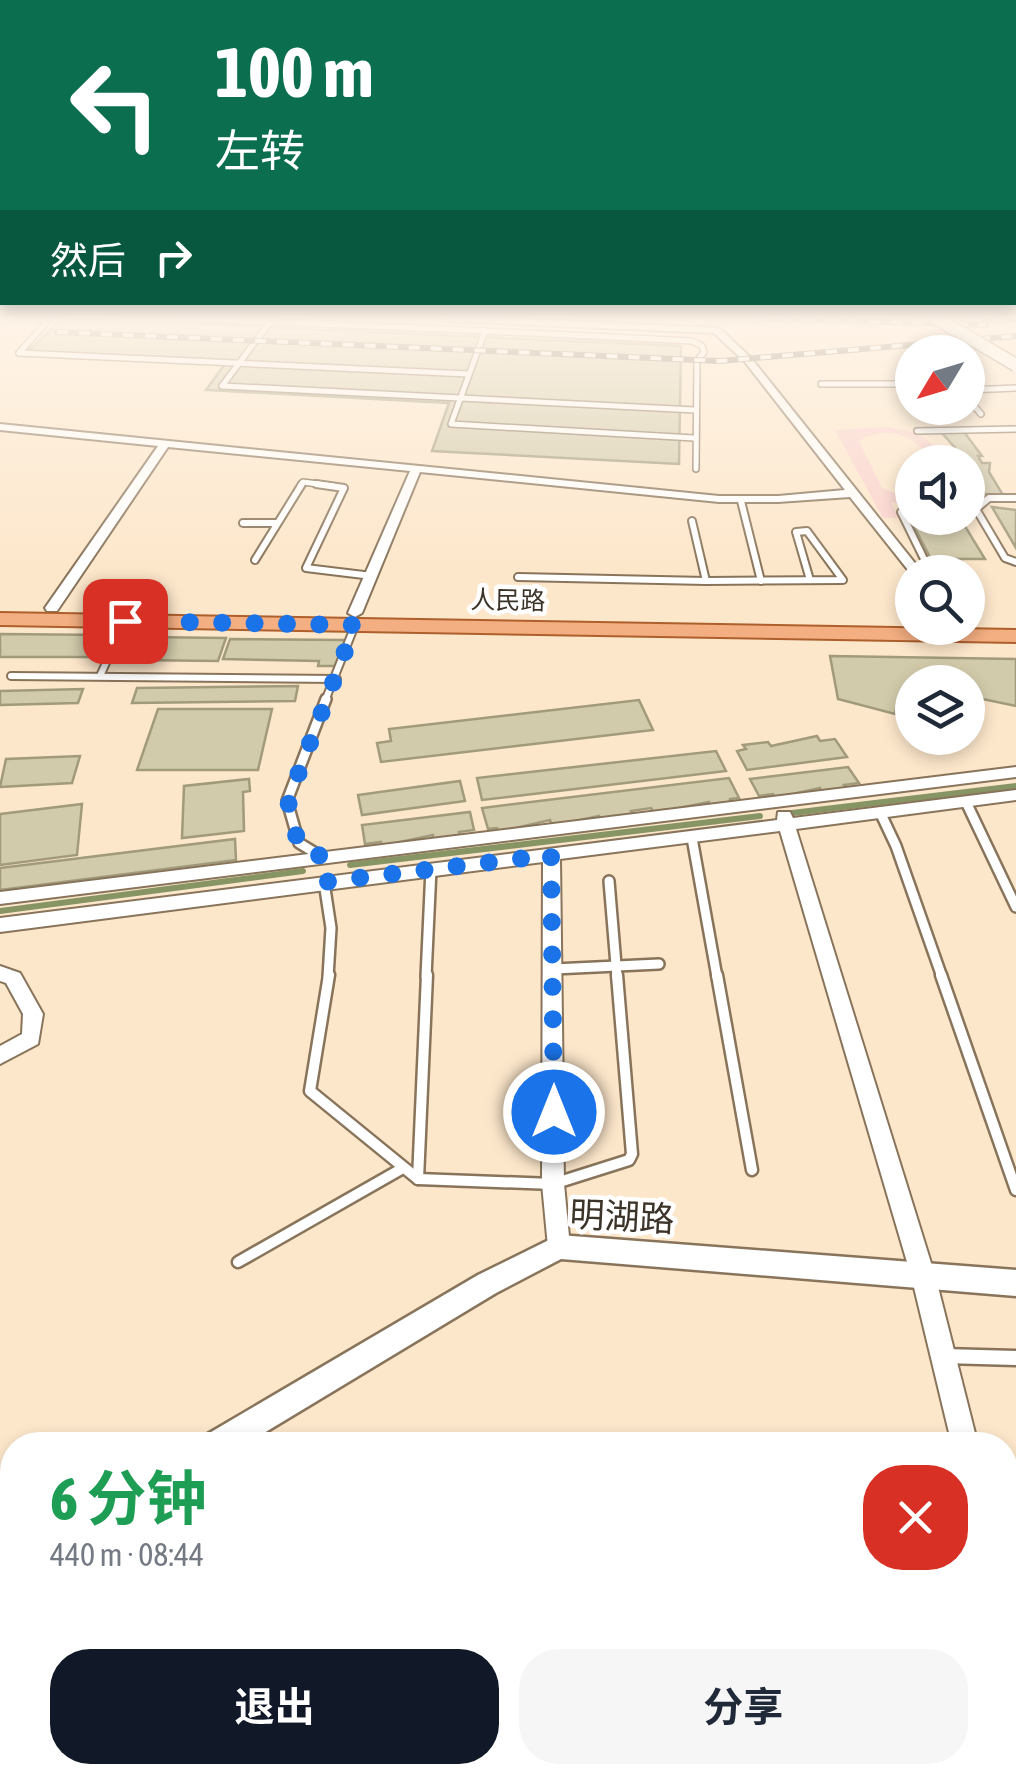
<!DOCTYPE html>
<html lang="zh">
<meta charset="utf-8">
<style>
:root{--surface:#fff;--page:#f6f6f7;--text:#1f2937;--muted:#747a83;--accent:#111827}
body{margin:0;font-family:"Asap Condensed","Noto Sans SC",sans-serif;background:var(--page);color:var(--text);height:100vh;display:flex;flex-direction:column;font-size:38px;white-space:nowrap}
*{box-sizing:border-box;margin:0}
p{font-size:32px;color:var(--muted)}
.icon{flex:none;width:55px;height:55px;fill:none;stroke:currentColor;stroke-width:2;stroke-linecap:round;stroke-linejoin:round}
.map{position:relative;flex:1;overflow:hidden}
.drawer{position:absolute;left:0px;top:1432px;width:1018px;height:352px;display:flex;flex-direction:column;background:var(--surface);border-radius:40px 40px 0 0;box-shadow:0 5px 15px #0003}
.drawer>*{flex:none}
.guide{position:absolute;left:0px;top:0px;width:1018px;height:305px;box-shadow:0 5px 15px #0003;background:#0b6e4f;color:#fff;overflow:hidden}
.needle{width:65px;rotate:232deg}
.fabs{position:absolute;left:895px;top:335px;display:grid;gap:20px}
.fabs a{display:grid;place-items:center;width:90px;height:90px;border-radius:50%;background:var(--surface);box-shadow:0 5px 15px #0003;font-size:50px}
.pin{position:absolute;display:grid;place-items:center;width:85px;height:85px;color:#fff;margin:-42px;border-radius:20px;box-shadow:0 5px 15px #0006}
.me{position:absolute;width:110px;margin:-55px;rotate:0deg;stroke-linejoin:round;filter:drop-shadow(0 0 8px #0008)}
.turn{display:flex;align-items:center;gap:35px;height:210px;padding:0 50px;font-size:45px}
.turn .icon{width:130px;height:130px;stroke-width:2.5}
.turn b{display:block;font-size:70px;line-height:85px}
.then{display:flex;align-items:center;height:95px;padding:0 50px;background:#0003;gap:20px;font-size:38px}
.round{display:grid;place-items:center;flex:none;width:105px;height:105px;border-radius:40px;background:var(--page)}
.headline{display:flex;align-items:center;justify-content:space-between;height:170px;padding:0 50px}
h1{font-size:60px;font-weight:700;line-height:75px;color:#1e9e55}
.primary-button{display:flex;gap:20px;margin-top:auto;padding:20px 50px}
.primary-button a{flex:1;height:115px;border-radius:40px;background:var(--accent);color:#fff;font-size:40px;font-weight:700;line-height:115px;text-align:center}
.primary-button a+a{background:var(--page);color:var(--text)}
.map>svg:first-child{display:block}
</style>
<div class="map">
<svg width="1016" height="1784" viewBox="0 0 1016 1784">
<rect width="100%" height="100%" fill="#fde7cb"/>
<!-- green -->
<path fill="#fad2cd" d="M886,427C915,430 932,438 947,462H934C916,437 889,423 859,441L882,488L912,500V507L891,502L899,518H883L835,430Z"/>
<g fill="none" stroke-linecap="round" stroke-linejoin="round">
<!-- stream -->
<g stroke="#879565" stroke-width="6">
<polyline points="792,813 1016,786"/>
<polyline points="350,865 760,816"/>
<polyline points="0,911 303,871"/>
</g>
</g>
<!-- building -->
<g fill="#d2cbab" stroke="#a19a7b" stroke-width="2.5">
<polygon points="63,318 681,346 679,464 432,451 449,403 206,390 228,360 28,351"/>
<polygon points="941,432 964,432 982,456 978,456 982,463 990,463 989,472 1003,495 985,494 981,487 975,487 972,481 977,481 968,462"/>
<polygon points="992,507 1016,510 1016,548"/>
<polygon points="912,512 912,518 960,518 985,559 931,559 907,513"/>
<polygon points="0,634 105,635 95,657 0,657"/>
<polygon points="144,637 226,638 218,661 134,660"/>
<polygon points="230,639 345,640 340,666 318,666 319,661 223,659"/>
<polygon points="830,656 1016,659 1016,706 968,696 968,682 912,682 912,703 898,700 895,714 838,699"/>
<polygon points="298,686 295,701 132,703 137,688"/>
<polygon points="83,689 78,703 0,705 0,691"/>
<polygon points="639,700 653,730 381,762 377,743 391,741 389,729"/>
<polygon points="158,709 272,709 258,770 137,770"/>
<polygon points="817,736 820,741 835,739 847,757 747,770 737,751 746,749 743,745 768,742 771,746"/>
<polygon points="716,751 726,771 482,800 477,778"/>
<polygon points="80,756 72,783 0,787 6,759"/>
<polygon points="848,767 859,783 844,785 847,789 822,792 820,788 775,798 773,794 759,796 750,779"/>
<polygon points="729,778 739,798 730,799 730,803 710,806 709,802 654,813 651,808 631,811 633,816 601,820 599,816 552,826 550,820 498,832 497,828 488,829 482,808"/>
<polygon points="249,779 250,791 243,792 244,831 182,838 184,786"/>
<polygon points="460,781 465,801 362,815 358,795"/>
<polygon points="82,804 77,855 0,865 0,814"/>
<polygon points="470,812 474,830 459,832 460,836 433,840 433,835 381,846 381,842 365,844 362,825"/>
<polygon points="235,839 236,860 0,890 0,868"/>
</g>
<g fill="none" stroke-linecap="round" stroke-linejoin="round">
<!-- service-far4 casing -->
<g stroke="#88745b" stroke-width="8">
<g id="service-far4">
<polyline points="181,318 485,331"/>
<polyline points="19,353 468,374"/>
<polyline points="19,353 50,318"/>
<polyline points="821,384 912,384"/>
<polyline points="222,386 695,410"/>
<polyline points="222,386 270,322"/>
<polyline points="968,390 1016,388"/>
<polyline points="968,399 981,414"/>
<polyline points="917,431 1016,429"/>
<polyline points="694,438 451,424 485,331 692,341 702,346 704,352 697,361 696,469"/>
<polyline points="300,486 303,482 333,486"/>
</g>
</g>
<!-- service-far3 casing -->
<g stroke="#88745b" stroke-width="10">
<g id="service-far3">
<polyline points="316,484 344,488 306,568 372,576"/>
<polyline points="1016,498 989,498 976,509 1005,558 1016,562"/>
<polyline points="741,501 761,581"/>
<polyline points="912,510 901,512 924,559"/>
<polyline points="692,521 706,581 843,580 807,531 796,532 810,580"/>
<polyline points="243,523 276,523"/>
<polyline points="255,560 302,484"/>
<polyline points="518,577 706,581"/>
<polyline points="11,676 337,679"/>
<polyline points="100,676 125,621"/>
<polyline points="325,701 355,625"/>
</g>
</g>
<!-- service-far2 casing -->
<g stroke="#88745b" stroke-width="14">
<g id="service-far2">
<polyline points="966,802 1016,907"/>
<polyline points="880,812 896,846 942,977"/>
<polyline points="692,838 717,977"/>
<polyline points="322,857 299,843 287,801 326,699"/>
<polyline points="609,881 617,977"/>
<polyline points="324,882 331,928 328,977"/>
<polyline points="554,969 659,964"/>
<polyline points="426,977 431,869"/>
</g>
</g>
<!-- service-far1 casing -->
<g stroke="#88745b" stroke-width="15">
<g id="service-far1">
<polyline points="329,975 310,1091 418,1179 553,1184 629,1160 632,1154 617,975"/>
<polyline points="717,975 752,1170"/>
<polyline points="941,975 1016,1190"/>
<polyline points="418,1179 427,975"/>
<polyline points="238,1262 403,1168"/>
</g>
</g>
<!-- service casing -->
<g stroke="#88745b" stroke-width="19">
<g id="service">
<polyline points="944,1356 1016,1358"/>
<polyline points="0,1768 5,1784"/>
</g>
</g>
<!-- minor casing -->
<g stroke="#88745b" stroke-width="4">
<g id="minor">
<polygon points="445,318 499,318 719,328 751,358 922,572 912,575 850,497 778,502 719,502 420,472 362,613 355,617 348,613 410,471 168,447 57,611 47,611 45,608 158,446 0,430 0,424 719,496 778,496 845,490 745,362 714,333 449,321"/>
<polygon points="1016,767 1016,777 0,904 0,892"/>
<polygon points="1016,790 1016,800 796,829 936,1279 978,1445 952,1445 912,1279 780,831 560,859 564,1184 570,1247 567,1255 559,1258 551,1255 548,1247 542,1184 543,862 0,932 0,918 777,820 778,812 790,812 793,818"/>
<polygon points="0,966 20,973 43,1014 38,1044 0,1064 0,1046 22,1034 23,1014 6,983 0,981"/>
<polygon points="1005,1594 1016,1600 1016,1667 1005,1661"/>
<rect x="662" y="1772" width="30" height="12"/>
</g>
</g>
<!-- tertiary casing -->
<g stroke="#88745b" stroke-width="5">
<g id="tertiary">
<polygon points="559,1235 1016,1270 1016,1296 561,1259 496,1293 244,1445 201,1445 206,1435 478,1275"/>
<polygon points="12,1550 12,1584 0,1590 0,1555"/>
</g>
</g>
<!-- primary casing -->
<g stroke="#ae602c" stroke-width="4">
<polygon id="primary" points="0,613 1016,630 1016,642 0,625"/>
</g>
<!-- service-far4 -->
<use href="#service-far4" stroke="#fff" stroke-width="5"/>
<!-- service-far3 -->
<use href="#service-far3" stroke="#fff" stroke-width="6"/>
<!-- service-far2 -->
<use href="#service-far2" stroke="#fff" stroke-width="9"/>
<!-- service-far1 -->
<use href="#service-far1" stroke="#fff" stroke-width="10"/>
<!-- service -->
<use href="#service" stroke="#fff" stroke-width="14"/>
<!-- minor -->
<use href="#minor" fill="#fff" fill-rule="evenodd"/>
<!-- tertiary -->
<use href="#tertiary" fill="#fff" fill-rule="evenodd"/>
<!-- primary -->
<use href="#primary" fill="#f3ae81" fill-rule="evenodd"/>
<!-- rail casing -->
<g stroke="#695d4e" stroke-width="6">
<g id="rail">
<polyline points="759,318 986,325"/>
<polyline points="971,319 1016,320"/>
<polyline points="57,332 720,361 1016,336"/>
</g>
</g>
<!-- rail -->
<use href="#rail" stroke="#fff" stroke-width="4" stroke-dasharray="11" stroke-linecap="butt"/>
<!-- secondary-bridge casing -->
<g stroke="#88745b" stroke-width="15" stroke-linecap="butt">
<polyline id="secondary-bridge" points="936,318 1016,365"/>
</g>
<!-- secondary-bridge -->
<use href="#secondary-bridge" stroke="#fff" stroke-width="12"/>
</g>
<!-- sky -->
<linearGradient id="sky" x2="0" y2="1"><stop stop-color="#81a8b4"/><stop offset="0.56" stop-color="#fef4e8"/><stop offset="1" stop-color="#fef4e8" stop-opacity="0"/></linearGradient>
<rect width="1016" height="567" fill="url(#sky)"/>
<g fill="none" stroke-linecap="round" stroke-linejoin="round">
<!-- route -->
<polyline stroke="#1a73e8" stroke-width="18" stroke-dasharray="0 32.4" points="125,621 355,625 288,801 298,843 322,857 324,882 551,855 554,1112"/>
</g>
<g text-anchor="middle" stroke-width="9" stroke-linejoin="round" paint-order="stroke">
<!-- far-street labels -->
<g font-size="25" fill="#3d3429" stroke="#fff">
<text transform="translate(508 600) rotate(1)" y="9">人民路</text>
</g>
<!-- near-street labels -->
<g font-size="35" fill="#3d3429" stroke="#fff">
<text transform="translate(622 1217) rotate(3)" y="12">明湖路</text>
</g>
</g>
</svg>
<div class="fabs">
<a><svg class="needle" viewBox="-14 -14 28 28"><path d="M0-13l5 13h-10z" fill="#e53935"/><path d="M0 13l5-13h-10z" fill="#747a83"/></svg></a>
<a><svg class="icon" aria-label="sound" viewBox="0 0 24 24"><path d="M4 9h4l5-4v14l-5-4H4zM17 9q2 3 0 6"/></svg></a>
<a><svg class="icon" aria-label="search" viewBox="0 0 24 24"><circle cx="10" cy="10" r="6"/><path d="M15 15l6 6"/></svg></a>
<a><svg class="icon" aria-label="layers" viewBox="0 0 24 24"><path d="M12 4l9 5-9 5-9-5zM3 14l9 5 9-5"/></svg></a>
</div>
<div class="pin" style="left:125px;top:621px;background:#d93025"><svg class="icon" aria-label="arrive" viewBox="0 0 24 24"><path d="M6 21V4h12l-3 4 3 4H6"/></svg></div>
<svg class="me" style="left:554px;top:1112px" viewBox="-20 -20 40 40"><circle r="17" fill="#1a73e8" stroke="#fff" stroke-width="3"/><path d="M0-11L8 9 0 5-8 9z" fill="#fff"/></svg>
<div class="guide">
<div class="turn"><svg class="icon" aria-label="left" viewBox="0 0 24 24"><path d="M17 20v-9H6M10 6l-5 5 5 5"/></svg><div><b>100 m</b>左转</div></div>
<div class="then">然后<svg class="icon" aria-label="right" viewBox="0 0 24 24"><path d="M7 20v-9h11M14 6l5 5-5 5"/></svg></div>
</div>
<section class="drawer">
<div class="headline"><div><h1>6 分钟</h1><p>440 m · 08:44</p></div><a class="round" style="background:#d93025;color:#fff"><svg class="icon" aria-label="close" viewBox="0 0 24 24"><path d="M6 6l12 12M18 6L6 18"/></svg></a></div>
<div class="primary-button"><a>退出</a><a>分享</a></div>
</section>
</div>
